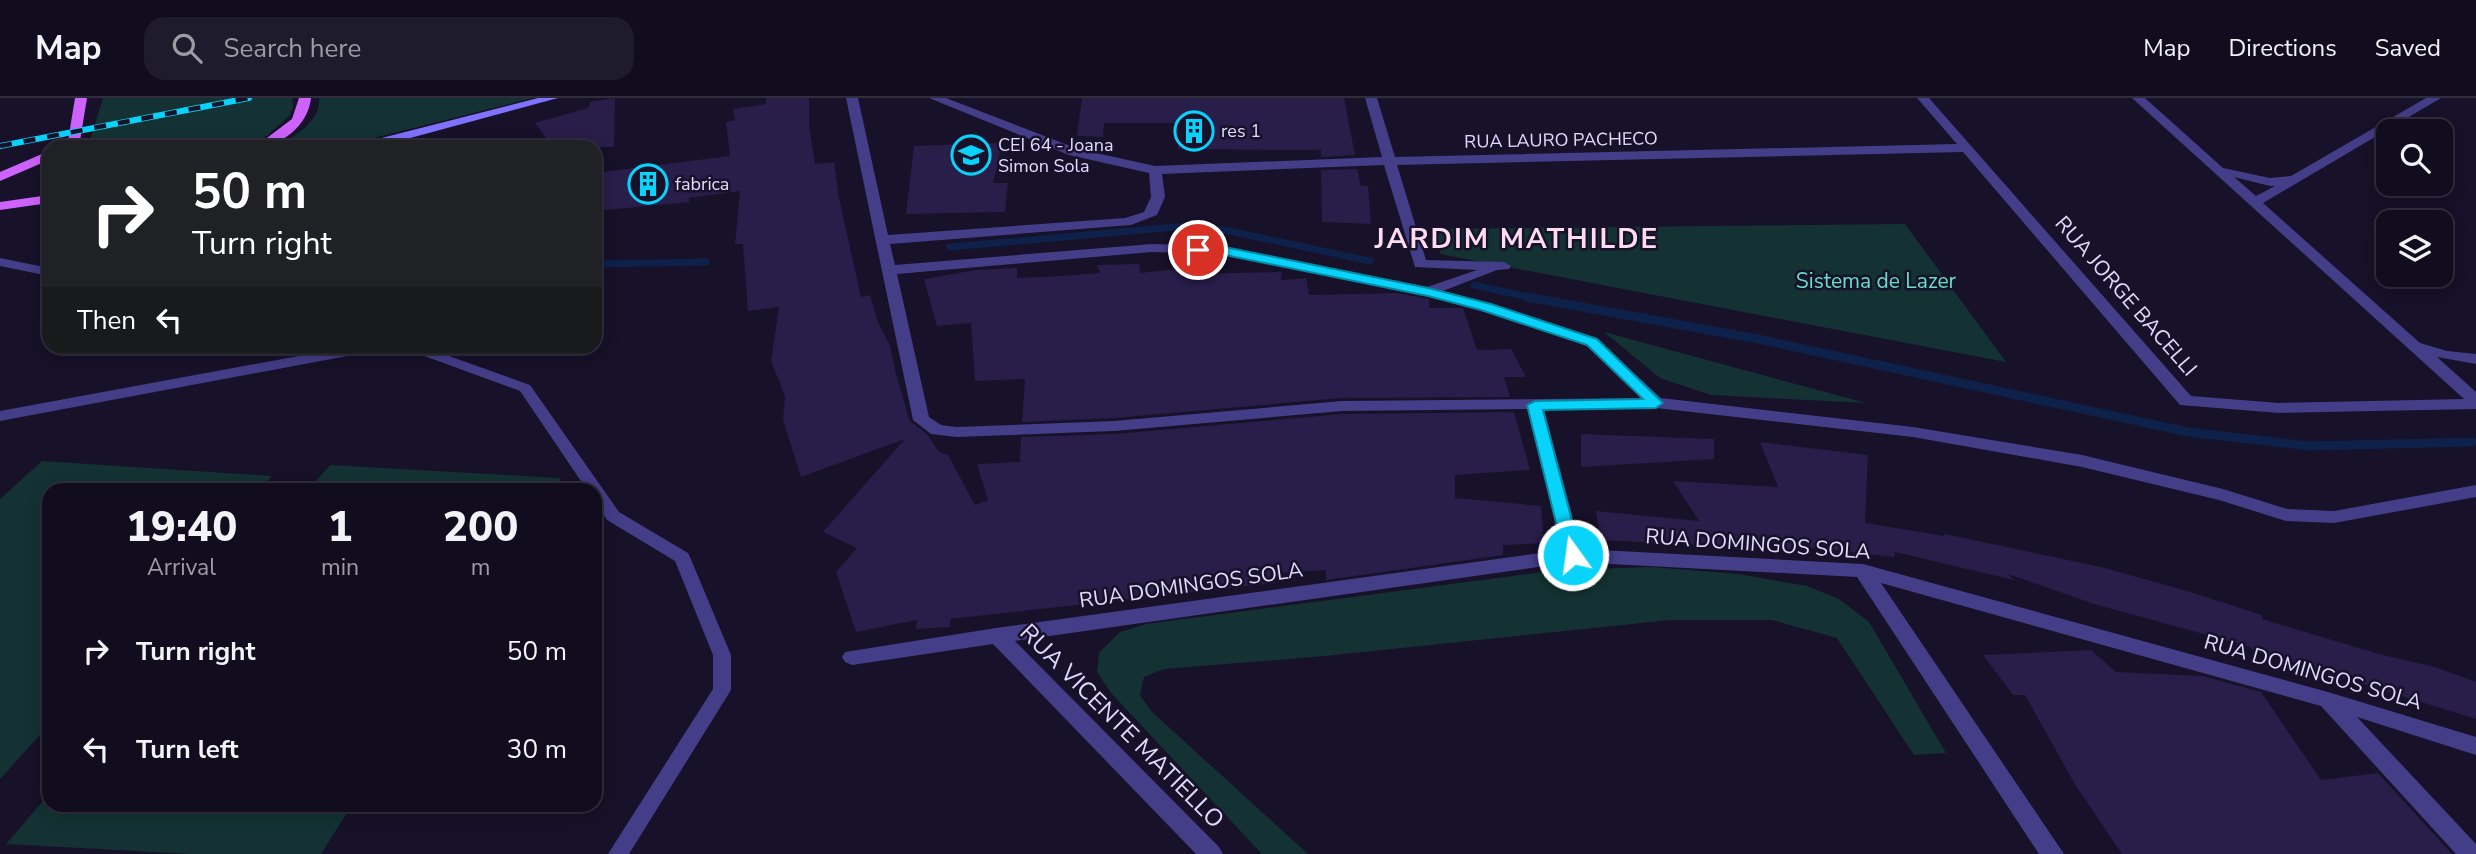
<!DOCTYPE html>
<style>
:root{--surface:#110d1f;--page:#1e1b2c;--text:#f1f3f6;--muted:#9c9ca4;--line:#302d3d}
body{margin:0;font-family:"Nunito Sans",sans-serif;background:var(--page);color:var(--text);height:100vh;display:flex;flex-direction:column;font-size:26px;white-space:nowrap}
*{box-sizing:border-box;margin:0}
p{font-size:23px;color:var(--muted)}
.icon{flex:none;width:38px;height:38px;fill:none;stroke:currentColor;stroke-width:2;stroke-linecap:round;stroke-linejoin:round}
.map{position:relative;flex:1;overflow:hidden}
.details{position:absolute;left:42px;top:385px;width:560px;height:329px;display:flex;flex-direction:column;background:var(--surface);border-radius:21px;box-shadow:0 4px 18px #0003,0 0 0 2px var(--line)}
.details>*{flex:none}
.banner{position:absolute;left:42px;top:42px;width:560px;height:214px;border-radius:21px;box-shadow:0 4px 18px #0003,0 0 0 2px var(--line);background:#202124;color:#fff;overflow:hidden}
.buttons{position:absolute;left:2376px;top:21px;display:grid;gap:14px}
.buttons a{display:grid;place-items:center;width:77px;height:77px;border-radius:14px;background:var(--surface);box-shadow:0 4px 18px #0003,0 0 0 2px var(--line);font-size:35px}
.pin{position:absolute;display:grid;place-items:center;width:60px;height:60px;color:#fff;margin:-30px;border:4px solid #fff;border-radius:50%;box-shadow:0 2px 7px #0007}
.me{position:absolute;width:77px;margin:-38px;rotate:346deg;stroke-linejoin:round;filter:drop-shadow(0 0 5px #0008)}
.turn{display:flex;align-items:center;gap:24px;height:147px;padding:0 35px;font-size:32px}
.turn .icon{width:91px;height:91px;stroke-width:2.5}
.turn b{display:block;font-size:49px;line-height:60px}
.then{display:flex;align-items:center;height:66px;padding:0 35px;background:#0003;gap:14px;font-size:26px}
.eta{display:flex;justify-content:space-evenly;align-items:center;height:119px;text-align:center}
.eta b{font-size:42px;font-weight:800;line-height:49px}
ul{padding:0;list-style:none}
li{display:flex;align-items:center;gap:21px;height:98px;padding:0 35px}
li div{flex:1}
li b{display:block;font-size:26px}
li em{font-style:normal}
header{display:flex;align-items:center;gap:42px;box-sizing:border-box;height:98px;padding:0 35px;background:var(--surface);border-bottom:2px solid var(--line)}
header strong{font-size:33px}
nav{display:flex;gap:38px;margin-inline-start:auto;font-size:24px}
.search{width:490px;height:63px;background:var(--page);display:flex;align-items:center;gap:18px;box-sizing:border-box;padding:0 24px;border-radius:21px;color:var(--muted);font-size:26px}
.map>svg:first-child{display:block}
</style>
<header>
<strong>Map</strong>
<div class="search"><svg class="icon" aria-label="search" viewBox="0 0 24 24"><circle cx="10" cy="10" r="6"/><path d="M15 15l6 6"/></svg>Search here</div>
<nav><a>Map</a><a>Directions</a><a>Saved</a></nav>
</header>
<div class="map">
<svg width="2476" height="756" viewBox="0 0 2476 756">
<rect width="100%" height="100%" fill="#171129"/>
<!-- green -->
<g fill="#143233">
<polygon points="103,0 292,0 293,9 290,17 268,37 248,49 88,49"/>
<path d="M319,0H533L338,49H277C295,37 321,24 319,0Z"/>
<polygon points="1905,126 2006,264 1440,156 1437,131"/>
<polygon points="1604,234 1866,305 1711,297 1660,280"/>
<polygon points="42,363 272,378 259,392 49,392 49,627 0,681 0,401"/>
<polygon points="330,367 561,380 553,392 308,392"/>
<polygon points="1652,469 1738,476 1807,488 1839,501 1869,524 1946,655 1914,657 1837,540 1772,522 1671,522 1325,558 1164,571 1144,579 1140,597 1151,613 1308,756 1262,756 1111,595 1097,574 1099,555 1120,534 1146,526 1559,472"/>
<polygon points="49,696 49,707 352,707 321,756 191,756 6,746"/>
</g>
<g fill="none" stroke-linecap="round" stroke-linejoin="round">
<!-- stream-far1 -->
<g stroke="#0e214b" stroke-width="7">
<polyline points="950,149 1187,128 1224,132 1370,163"/>
<polyline points="595,166 706,164"/>
<polyline points="1474,187 1537,201"/>
</g>
<!-- stream -->
<polyline stroke="#0e214b" stroke-width="9" points="1527,199 1758,241 2188,334 2309,348 2472,344"/>
</g>
<!-- building -->
<g fill="#291d4a">
<polygon points="615,0 614,49 553,49 535,25 588,10 590,4"/>
<polygon points="766,0 809,0 809,28 815,66 834,64 839,100 861,199 870,197 878,224 890,248 896,276 910,323 927,336 939,354 948,357 975,407 988,402 977,366 1020,364 1021,339 1114,336 1342,316 1514,314 1530,372 1455,377 1455,400 1541,408 1544,445 1503,447 1503,457 1326,482 1326,472 1275,475 1275,485 950,521 950,529 916,531 917,522 856,534 836,474 857,450 823,434 905,341 801,379 783,322 785,298 771,263 779,209 748,213 743,146 735,146 740,93 689,100 689,104 595,113 595,75 730,58 726,24 735,22 733,11 766,6"/>
<polygon points="1082,0 1344,0 1355,57 1321,59 1321,52 1178,51 1178,25 1104,25 1103,39 1077,38"/>
<polygon points="1002,45 993,85 1008,85 1005,114 906,116 914,48"/>
<polygon points="1357,71 1361,88 1368,88 1371,126 1322,124 1321,72"/>
<polygon points="1139,166 1140,175 1186,170 1187,176 1282,174 1281,182 1306,180 1309,197 1397,195 1429,201 1429,210 1463,210 1477,252 1511,251 1526,279 1504,279 1510,299 1342,300 1114,320 1022,324 1025,281 975,283 971,225 937,228 924,181 976,172 1017,170 1017,180 1062,178 1100,175 1097,167"/>
<polygon points="1581,336 1714,341 1714,361 1581,369"/>
<polygon points="1760,344 1868,357 1865,425 1944,438 1945,436 2101,469 2187,493 2262,517 2262,521 2379,556 2435,569 2476,584 2476,621 2251,551 2251,549 2094,506 2008,476 2014,482 1895,454 1894,459 1797,448 1798,452 1601,442 1596,413 1699,423 1673,383 1778,389"/>
<polygon points="2091,552 2116,574 2203,578 2261,594 2321,682 2378,675 2452,756 2122,756 2076,688 2025,597 2013,597 1983,557"/>
</g>
<g fill="none" stroke-linecap="round" stroke-linejoin="round">
<!-- service -->
<g fill="#443d87" fill-rule="evenodd">
<polygon points="0,160 49,170 49,178 0,168"/>
<polygon points="353,248 386,248 379,252 0,323 0,313"/>
<polygon points="397,248 421,248 530,287 619,414 688,455 690,459 731,557 731,592 629,756 608,756 713,591 713,557 675,463 607,422 595,404 595,392 587,392 520,293"/>
</g>
<!-- minor -->
<path fill="#443d87" fill-rule="evenodd" d="M846,0H858L888,137L1125,120L1144,114L1151,99L1149,75L1069,57L929,0H946L1078,51L1155,68L1382,59L1365,0H1377L1395,59L1957,46L1917,0H1929L2191,298L2279,305L2464,301L2132,0H2145L2223,70L2270,80L2291,78L2426,0H2441L2263,105L2420,245L2447,253L2476,256V266L2437,259L2476,294V311L2279,315L2180,307L1963,54L1397,67L1426,162L1504,164L1511,168L1509,171L1497,172L1443,193L1491,206L1597,241L1661,300L1913,329L2082,357L2223,391L2287,411L2334,413L2476,387V399L2334,425L2286,423L2219,402L2082,369L1913,339L1656,310L1544,311L1581,451L1863,466L2328,594L2476,639V657L2357,619L2476,746V756H2456L2321,608L1881,485L2064,756H2039L1857,479L1573,464L1015,543L1219,749L1223,756H1196L993,546L852,567L845,564L842,559L845,554L996,530L1562,452L1528,311L1342,313L1114,333L956,339L931,336L913,322ZM1384,67L1415,169L1477,172L1427,189L1220,148L1152,146L895,167L890,146L1131,127L1157,117L1165,99L1162,76ZM2234,79L2270,88H2275L2256,98ZM1152,154L1220,156L1427,198L1481,212L1587,247L1641,300L1342,303L1114,323L956,329L941,327L929,319L897,176Z"/>
<!-- secondary -->
<polygon fill="#7f72fd" fill-rule="evenodd" points="538,0 558,0 377,49 356,49 358,46"/>
<!-- primary -->
<g fill="#cd63fc" fill-rule="evenodd">
<polygon points="75,0 87,0 79,49 67,49"/>
<path d="M299,0H311C308,28 281,49 255,49L292,21Z"/>
<polygon points="49,53 49,62 0,83 0,74"/>
<polygon points="49,97 49,105 0,112 0,104"/>
</g>
<!-- rail casing -->
<g stroke="#09d3fb" stroke-width="6">
<polyline id="rail" points="0,48 249,0"/>
</g>
<!-- rail -->
<use href="#rail" stroke="#171129" stroke-width="4.5" stroke-dasharray="12" stroke-linecap="butt"/>
</g>
<!-- route -->
<polygon fill="#09d3fb" stroke="#0689a3" stroke-width="2" points="1198,148 1220,148 1428,190 1491,206 1597,241 1663,305 1656,310 1543,312 1581,457 1579,461 1573,463 1564,457 1527,307 1535,303 1643,301 1587,247 1481,212 1428,198 1220,156 1193,154 1193,149"/>
<!-- icons -->
<defs>
<g id="building-ring" transform="scale(2.0125)"><circle r="9.5" fill="#171129" stroke="#09d3fb" stroke-width="1.5"/><path d="M-4-6H4V6H1V3H-1V6H-4ZM-2.5-4.3h1.7v1.8h-1.7ZM.8-4.3h1.7v1.8H.8ZM-2.5-1h1.7V.8h-1.7ZM.8-1h1.7V.8H.8Z" fill="#09d3fb"/></g>
<g id="school-ring" transform="scale(2.0125)"><circle r="9.5" fill="#171129" stroke="#09d3fb" stroke-width="1.5"/><path d="M0-5L7-2L0 1L-7-2ZM-4 1L0 2.5L4 1V4Q0 6-4 4Z" fill="#09d3fb"/></g>
</defs>
<g fill-rule="evenodd">
<use href="#building-ring" x="1194" y="33"/>
<use href="#school-ring" x="971" y="57"/>
<use href="#building-ring" x="648" y="86"/>
</g>
<g text-anchor="middle" stroke-width="5" stroke-linejoin="round" paint-order="stroke">
<!-- far-poi labels -->
<g font-size="18" fill="#e0dafe" stroke="#171129" text-anchor="start">
<text x="1221" y="39">res 1</text>
<text x="998" y="53">CEI 64 - Joana<tspan x="998" dy="21">Simon Sola</tspan></text>
<text x="675" y="92">fabrica</text>
</g>
<!-- far-street labels -->
<g font-size="18" fill="#e0dafe" stroke="#171129">
<text transform="translate(1561 42) rotate(-1)" y="6">RUA LAURO PACHECO</text>
</g>
<!-- park labels -->
<g font-size="21" fill="#65dfc8" stroke="#171129">
<text x="1876" y="190">Sistema de Lazer</text>
</g>
<!-- street labels -->
<g font-size="21" fill="#e0dafe" stroke="#171129">
<text transform="translate(2126 198) rotate(49)" y="7">RUA JORGE BACELLI</text>
<text transform="translate(1758 446) rotate(4)" y="7">RUA DOMINGOS SOLA</text>
<text transform="translate(1191 487) rotate(-8)" y="7">RUA DOMINGOS SOLA</text>
<text transform="translate(2313 574) rotate(16)" y="7">RUA DOMINGOS SOLA</text>
</g>
<!-- near-street labels -->
<g font-size="24" fill="#e0dafe" stroke="#171129">
<text transform="translate(1122 628) rotate(45)" y="8">RUA VICENTE MATIELLO</text>
</g>
<!-- district labels -->
<g font-size="28" font-weight="bold" letter-spacing="2" fill="#fedcf0" stroke="#171129">
<text x="1517" y="150">JARDIM MATHILDE</text>
</g>
</g>
</svg>
<div class="buttons">
<a><svg class="icon" aria-label="search" viewBox="0 0 24 24"><circle cx="10" cy="10" r="6"/><path d="M15 15l6 6"/></svg></a>
<a><svg class="icon" aria-label="layers" viewBox="0 0 24 24"><path d="M12 4l9 5-9 5-9-5zM3 14l9 5 9-5"/></svg></a>
</div>
<div class="pin" style="left:1198px;top:152px;background:#d93025"><svg class="icon" aria-label="arrive" viewBox="0 0 24 24"><path d="M6 21V4h12l-3 4 3 4H6"/></svg></div>
<svg class="me" style="left:1573px;top:457px" viewBox="-20 -20 40 40"><circle r="17" fill="#09d3fb" stroke="#fff" stroke-width="3"/><path d="M0-11L8 9 0 5-8 9z" fill="#fff"/></svg>
<div class="banner">
<div class="turn"><svg class="icon" aria-label="right" viewBox="0 0 24 24"><path d="M7 20v-9h11M14 6l5 5-5 5"/></svg><div><b>50 m</b>Turn right</div></div>
<div class="then">Then<svg class="icon" aria-label="left" viewBox="0 0 24 24"><path d="M17 20v-9H6M10 6l-5 5 5 5"/></svg></div>
</div>
<section class="details">
<div class="eta">
<div><b>19:40</b><p>Arrival</p></div>
<div><b>1</b><p>min</p></div>
<div><b>200</b><p>m</p></div>
</div>
<ul>
<li><svg class="icon" aria-label="right" viewBox="0 0 24 24"><path d="M7 20v-9h11M14 6l5 5-5 5"/></svg><div><b>Turn right</b></div><em>50 m</em></li>
<li><svg class="icon" aria-label="left" viewBox="0 0 24 24"><path d="M17 20v-9H6M10 6l-5 5 5 5"/></svg><div><b>Turn left</b></div><em>30 m</em></li>
</ul>
</section>
</div>
